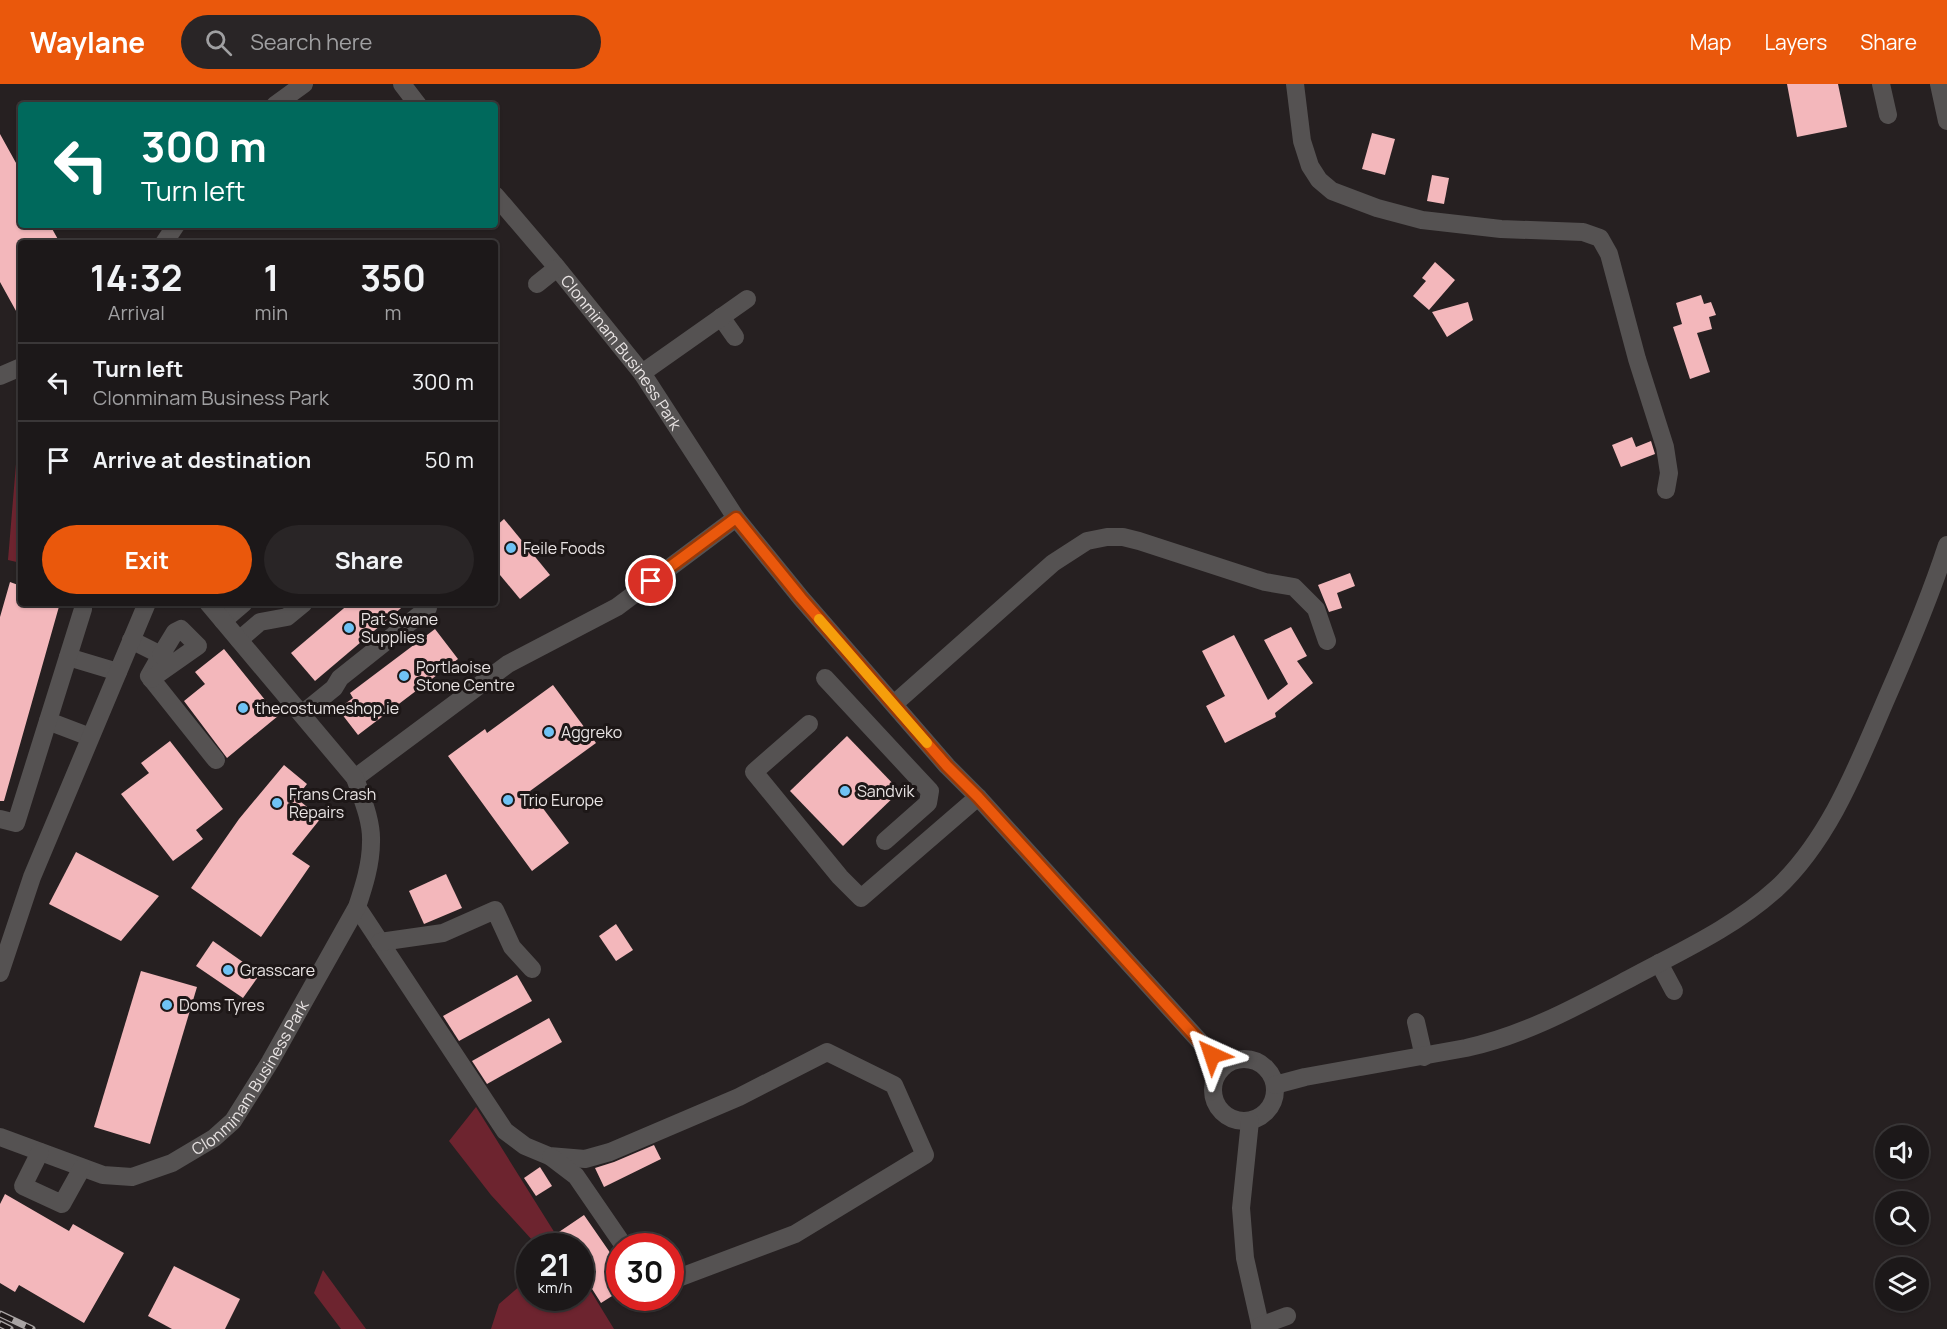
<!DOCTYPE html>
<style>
:root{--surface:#1c1819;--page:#292526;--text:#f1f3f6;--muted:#a0a0a2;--line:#3a3738;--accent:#ea580c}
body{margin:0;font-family:Manrope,sans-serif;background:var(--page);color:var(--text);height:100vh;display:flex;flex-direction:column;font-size:22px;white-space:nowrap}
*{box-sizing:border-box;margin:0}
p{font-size:20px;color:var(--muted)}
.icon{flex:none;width:33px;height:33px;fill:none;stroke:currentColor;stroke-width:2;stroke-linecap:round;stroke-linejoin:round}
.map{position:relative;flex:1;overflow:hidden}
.drawer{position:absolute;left:18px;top:156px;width:480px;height:366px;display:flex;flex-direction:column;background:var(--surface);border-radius:6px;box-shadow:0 2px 4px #0004,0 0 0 2px var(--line)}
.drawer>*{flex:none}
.top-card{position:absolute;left:18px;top:18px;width:480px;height:126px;border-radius:6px;box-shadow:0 2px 4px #0004,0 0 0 2px var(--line);background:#00695c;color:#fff;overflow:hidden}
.tools{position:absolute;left:1875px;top:1041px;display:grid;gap:12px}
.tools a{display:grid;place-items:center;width:54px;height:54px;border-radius:50%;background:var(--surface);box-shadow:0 2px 4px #0004,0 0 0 2px var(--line);font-size:30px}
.speed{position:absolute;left:516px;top:1149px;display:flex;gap:12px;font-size:30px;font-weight:700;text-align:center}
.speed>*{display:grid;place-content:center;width:78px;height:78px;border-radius:50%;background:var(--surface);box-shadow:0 2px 4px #0004,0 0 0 2px var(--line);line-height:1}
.speed small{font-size:15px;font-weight:400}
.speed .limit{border:9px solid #d22;background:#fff;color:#111}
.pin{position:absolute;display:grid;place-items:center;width:51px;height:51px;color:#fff;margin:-26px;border:3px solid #fff;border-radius:50%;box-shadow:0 2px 6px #0007}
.me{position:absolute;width:66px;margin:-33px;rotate:318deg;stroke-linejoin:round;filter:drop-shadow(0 0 4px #0008)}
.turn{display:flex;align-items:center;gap:21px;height:126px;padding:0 24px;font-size:27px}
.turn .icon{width:78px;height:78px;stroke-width:2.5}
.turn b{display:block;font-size:42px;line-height:51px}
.eta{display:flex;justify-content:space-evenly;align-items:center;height:102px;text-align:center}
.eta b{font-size:36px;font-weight:700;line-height:42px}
.button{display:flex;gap:12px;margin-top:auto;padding:12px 24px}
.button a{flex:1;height:69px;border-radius:36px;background:var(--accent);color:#fff;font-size:24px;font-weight:700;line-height:69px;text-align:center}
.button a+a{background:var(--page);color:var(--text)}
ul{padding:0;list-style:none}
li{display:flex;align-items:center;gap:18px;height:78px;padding:0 24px;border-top:2px solid var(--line)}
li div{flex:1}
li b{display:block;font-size:22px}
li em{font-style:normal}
header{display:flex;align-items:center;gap:36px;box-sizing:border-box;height:84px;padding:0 30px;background:var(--accent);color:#fff}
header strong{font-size:28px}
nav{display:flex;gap:33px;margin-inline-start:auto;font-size:21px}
.search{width:420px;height:54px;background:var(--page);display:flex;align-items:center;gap:15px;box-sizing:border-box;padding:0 21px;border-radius:33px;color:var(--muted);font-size:22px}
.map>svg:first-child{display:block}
</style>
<header>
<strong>Waylane</strong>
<div class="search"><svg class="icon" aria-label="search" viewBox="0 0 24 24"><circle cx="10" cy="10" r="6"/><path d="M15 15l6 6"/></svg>Search here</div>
<nav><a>Map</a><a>Layers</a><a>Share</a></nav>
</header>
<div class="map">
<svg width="1947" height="1245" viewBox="0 0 1947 1245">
<rect width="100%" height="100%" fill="#262021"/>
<!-- green -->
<g fill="#6d242f">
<polygon points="19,344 21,345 21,479 8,476"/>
<polygon points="476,1023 563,1162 534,1162 533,1157 491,1111 449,1057"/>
<polygon points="323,1186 366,1245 341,1245 314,1209"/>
<polygon points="581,1191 614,1245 491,1245 499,1220 529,1194 530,1214 580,1214"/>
</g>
<!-- building -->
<g fill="#f3b7bb">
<polygon points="1787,0 1838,0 1847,43 1797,53"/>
<polygon points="1372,49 1395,55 1385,91 1362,85"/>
<polygon points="0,50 21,88 21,141 50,141 60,159 21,159 21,236 0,198"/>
<polygon points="1432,91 1449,94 1444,120 1427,117"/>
<polygon points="1435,178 1455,196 1429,226 1413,212 1426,197 1422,194"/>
<polygon points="1701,211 1704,220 1711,218 1716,231 1709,233 1712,245 1697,249 1710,288 1690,295 1673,243 1682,240 1676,219"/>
<polygon points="1468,218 1473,236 1447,253 1432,228"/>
<polygon points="1632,353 1636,363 1651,357 1655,370 1621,383 1612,361"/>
<polygon points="504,435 550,491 520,515 495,485 495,443"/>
<polygon points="1350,489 1355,502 1337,509 1342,524 1329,528 1318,501"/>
<polygon points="10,498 21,502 21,519 60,519 4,717 0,717 0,533"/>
<polygon points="350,519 407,519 315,597 291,569"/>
<polygon points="1291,543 1307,572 1297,577 1313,599 1275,629 1276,633 1225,659 1206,622 1225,612 1202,567 1234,551 1268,616 1288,600 1264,556"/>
<polygon points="435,545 458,575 358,651 338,625 353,614 350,609"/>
<polygon points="224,565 278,632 227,674 184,617 205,600 195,588"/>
<polygon points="553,601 596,659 530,707 569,759 532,787 448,672 485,645 487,649"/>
<polygon points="847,652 900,707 843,762 790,707"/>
<polygon points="170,657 223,725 196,746 203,755 173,777 121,710 149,689 141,679"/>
<polygon points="284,681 307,700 296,714 321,734 292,770 310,782 261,853 191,804 239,735"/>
<polygon points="76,768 159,812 121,857 49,820"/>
<polygon points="446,790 462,824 424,840 409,807"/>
<polygon points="616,840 633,866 616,877 599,852"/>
<polygon points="213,857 260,890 243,914 196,882"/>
<polygon points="141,887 197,903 150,1060 94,1043"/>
<polygon points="517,891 532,917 459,957 443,932"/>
<polygon points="549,934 562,958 487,1000 472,977"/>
<polygon points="654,1061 661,1075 604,1103 595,1084 614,1078"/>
<polygon points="540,1083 552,1102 536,1112 524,1094"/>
<polygon points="5,1110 69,1147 73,1140 124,1169 84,1239 19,1201 15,1208 0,1199 0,1120"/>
<polygon points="584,1131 620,1183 620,1207 601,1219 580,1186 580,1162 564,1162 556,1150"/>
<polygon points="174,1182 240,1215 225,1245 172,1245 148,1232"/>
</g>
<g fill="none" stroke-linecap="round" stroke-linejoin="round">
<!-- minor -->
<g stroke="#555252" stroke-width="18">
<polyline points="402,0 418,21"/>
<polyline points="1295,0 1302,57 1310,82 1319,96 1332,107 1377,124 1422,136 1501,145 1583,148 1600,154 1609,170 1637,275 1665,363 1669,389 1666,406"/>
<polyline points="1881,0 1888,31"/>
<polyline points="1939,0 1947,37"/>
<polyline points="275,21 304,0"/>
<path id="s1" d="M495,111L554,180L642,289L736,434L801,514L947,682L978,713L1223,983"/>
<polyline points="164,159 176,141"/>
<polyline points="537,200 557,184"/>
<polyline points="721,233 735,253"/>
<polyline points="642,289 747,215"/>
<polyline points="0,292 21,283"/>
<polyline points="223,537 244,519"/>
<polyline points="131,556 161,571 149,592 216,676"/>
<polyline points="239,556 260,538 287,533 304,519"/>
<polyline points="68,573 118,588"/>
<polyline points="825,594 930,707 928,719 885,757"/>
<polyline points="151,595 198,562 181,545 175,548 161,571"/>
<polyline points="894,620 1053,479 1087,457 1107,453 1123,453 1139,457 1265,498 1294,503 1316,525 1327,557"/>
<polyline points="302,630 334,604 340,594 428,524"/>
<polyline points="48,637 90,653"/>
<polyline points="809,640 754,688 840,793 861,814 978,713"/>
<polyline points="355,694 508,580 617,523 736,434"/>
<polyline points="0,735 16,739 83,525"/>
<polyline points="357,823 505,1047 525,1062 549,1072 585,1075 610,1068 739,1013 827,968 894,1001 925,1071 795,1150 670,1197"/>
<polyline points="380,858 443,849 495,826 512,863 532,885"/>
<polyline points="1659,879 1674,907"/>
<polyline points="0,889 32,793 147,519"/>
<polyline points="1416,938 1424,973"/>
<circle cx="1244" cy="1006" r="31"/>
<path d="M1275,1001L1305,993L1466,964C1525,951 1576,923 1629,895C1679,868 1733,844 1776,805C1830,755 1858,680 1887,613C1909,563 1930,513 1947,461"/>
<polyline points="1250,1037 1241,1124 1245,1174 1261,1245"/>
<path id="s2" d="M0,1053L103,1091L132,1093L172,1079L214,1054L233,1037L270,978L357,823C364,802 371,780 371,758C372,737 362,714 355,694L208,519"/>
<polyline points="40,1068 23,1102 62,1120 82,1084"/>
<polyline points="551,1073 576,1092 624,1162"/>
<polyline points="1260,1242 1287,1232"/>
</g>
<!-- rail casing -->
<g stroke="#a9a4a4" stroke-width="7">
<g id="rail">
<polyline points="0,1230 32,1245"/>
<polyline points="0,1240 10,1245"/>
</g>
</g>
<!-- rail -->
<use href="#rail" stroke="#1d1717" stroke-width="4.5" stroke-dasharray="14" stroke-linecap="butt"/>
</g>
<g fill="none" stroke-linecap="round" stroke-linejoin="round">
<!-- route casing -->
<g stroke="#983908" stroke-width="15">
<polyline id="route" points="651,497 736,434 801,514 947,682 978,713 1212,971"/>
</g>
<!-- route -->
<use href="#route" stroke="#ea580c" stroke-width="10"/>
<!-- slow -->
<polyline stroke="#f59e0b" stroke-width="10" points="819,535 927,659"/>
</g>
<!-- markers -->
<g fill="#6fc2f4" stroke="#1d1717" stroke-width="2">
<circle cx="511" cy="464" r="6"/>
<circle cx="349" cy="544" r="6"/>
<circle cx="404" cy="592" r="6"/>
<circle cx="243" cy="624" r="6"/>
<circle cx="549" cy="648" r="6"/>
<circle cx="845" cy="707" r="6"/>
<circle cx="508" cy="716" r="6"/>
<circle cx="277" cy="719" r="6"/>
<circle cx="228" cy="886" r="6"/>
<circle cx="167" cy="921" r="6"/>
</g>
<g text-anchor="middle" stroke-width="6" stroke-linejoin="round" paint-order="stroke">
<!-- street labels -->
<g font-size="16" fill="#e9e4e4" stroke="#1d1717">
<text dy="6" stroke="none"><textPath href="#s1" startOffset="202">Clonminam Business Park</textPath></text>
<text dy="6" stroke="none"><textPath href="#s2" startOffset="300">Clonminam Business Park</textPath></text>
</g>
<!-- poi labels -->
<g font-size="16" fill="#e9e4e4" stroke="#1d1717" text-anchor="start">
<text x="523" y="470">Feile Foods</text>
<text x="361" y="541">Pat Swane<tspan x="361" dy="18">Supplies</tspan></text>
<text x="416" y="589">Portlaoise<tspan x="416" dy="18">Stone Centre</tspan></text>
<text x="255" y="630">thecostumeshop.ie</text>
<text x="561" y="654">Aggreko</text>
<text x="857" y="713">Sandvik</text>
<text x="289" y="716">Frans Crash<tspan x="289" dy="18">Repairs</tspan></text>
<text x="520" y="722">Trio Europe</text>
<text x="240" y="892">Grasscare</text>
<text x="179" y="927">Doms Tyres</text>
</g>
</g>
</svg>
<div class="tools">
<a><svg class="icon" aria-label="sound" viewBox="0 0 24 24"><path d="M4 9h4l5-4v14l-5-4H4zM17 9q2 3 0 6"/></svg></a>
<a><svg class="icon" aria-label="search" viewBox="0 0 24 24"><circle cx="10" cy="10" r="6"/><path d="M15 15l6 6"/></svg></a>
<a><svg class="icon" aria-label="layers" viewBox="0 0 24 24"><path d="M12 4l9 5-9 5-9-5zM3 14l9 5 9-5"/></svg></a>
</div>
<div class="speed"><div>21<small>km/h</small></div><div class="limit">30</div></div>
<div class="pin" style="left:651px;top:497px;background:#d93025"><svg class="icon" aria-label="arrive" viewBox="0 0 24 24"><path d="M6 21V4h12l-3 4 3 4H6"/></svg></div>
<svg class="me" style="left:1212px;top:971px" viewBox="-20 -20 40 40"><path d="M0-17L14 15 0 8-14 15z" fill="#ea580c" stroke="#fff" stroke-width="4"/></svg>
<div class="top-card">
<div class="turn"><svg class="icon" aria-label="left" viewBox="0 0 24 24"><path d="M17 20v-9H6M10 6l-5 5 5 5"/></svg><div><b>300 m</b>Turn left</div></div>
</div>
<section class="drawer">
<div class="eta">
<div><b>14:32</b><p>Arrival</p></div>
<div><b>1</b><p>min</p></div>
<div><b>350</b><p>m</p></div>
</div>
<ul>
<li><svg class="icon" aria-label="left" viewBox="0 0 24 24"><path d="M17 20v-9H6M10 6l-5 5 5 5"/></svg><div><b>Turn left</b><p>Clonminam Business Park</p></div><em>300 m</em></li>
<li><svg class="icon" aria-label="arrive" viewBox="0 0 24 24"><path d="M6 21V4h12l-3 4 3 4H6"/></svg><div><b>Arrive at destination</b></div><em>50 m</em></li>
</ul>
<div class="button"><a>Exit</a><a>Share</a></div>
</section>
</div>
